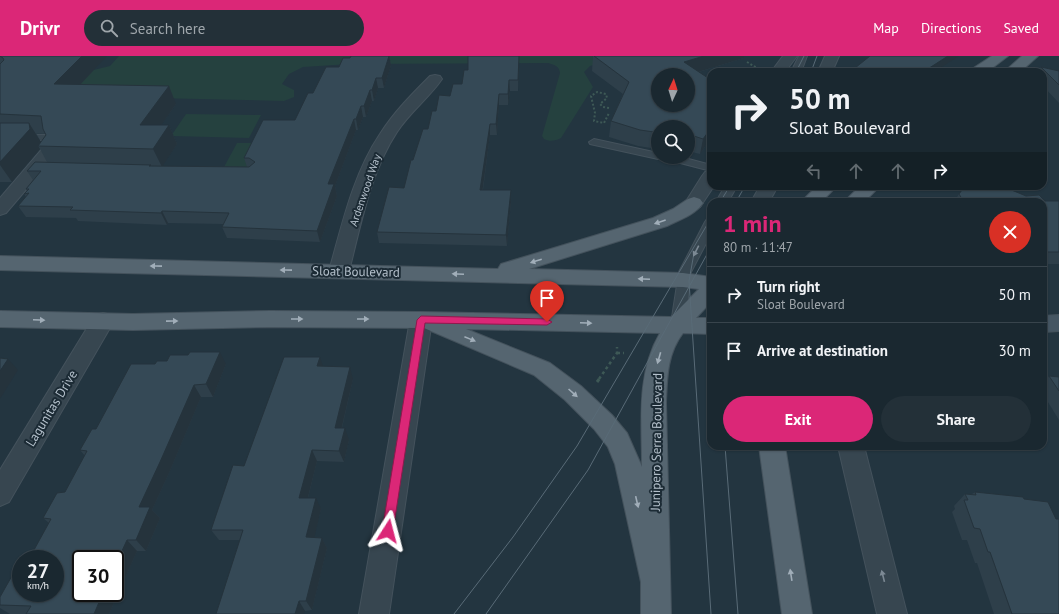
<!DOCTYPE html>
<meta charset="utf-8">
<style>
:root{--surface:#1a2830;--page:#233038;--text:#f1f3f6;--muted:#9fa6ab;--line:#38444c;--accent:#db2777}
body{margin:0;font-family:"PT Sans",sans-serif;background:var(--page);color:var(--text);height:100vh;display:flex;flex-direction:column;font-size:15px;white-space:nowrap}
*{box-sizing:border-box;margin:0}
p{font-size:13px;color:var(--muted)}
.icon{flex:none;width:22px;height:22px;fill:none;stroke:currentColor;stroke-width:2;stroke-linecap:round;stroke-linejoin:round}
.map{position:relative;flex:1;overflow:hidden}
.drawer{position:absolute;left:707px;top:142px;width:340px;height:252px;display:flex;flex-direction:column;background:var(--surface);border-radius:12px;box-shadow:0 1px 3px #0004,0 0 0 1px var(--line)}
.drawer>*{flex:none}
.top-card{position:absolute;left:707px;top:12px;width:340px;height:122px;border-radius:12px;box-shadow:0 1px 3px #0004,0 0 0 1px var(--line);background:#1a2830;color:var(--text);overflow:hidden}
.needle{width:26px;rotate:4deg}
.fabs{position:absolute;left:651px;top:12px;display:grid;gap:8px}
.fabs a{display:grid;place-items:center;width:44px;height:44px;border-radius:50%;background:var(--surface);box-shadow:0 1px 3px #0004,0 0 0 1px var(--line);font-size:20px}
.speed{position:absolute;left:12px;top:494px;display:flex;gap:8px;font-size:20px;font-weight:700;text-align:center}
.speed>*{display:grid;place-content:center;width:52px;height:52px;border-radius:50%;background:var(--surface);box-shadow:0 1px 3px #0004,0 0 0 1px var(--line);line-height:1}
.speed small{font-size:10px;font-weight:400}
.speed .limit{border:2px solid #111;border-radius:6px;background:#fff;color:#111}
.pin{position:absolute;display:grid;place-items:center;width:34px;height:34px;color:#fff;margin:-41px -17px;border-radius:50% 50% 50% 0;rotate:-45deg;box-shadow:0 0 4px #0007}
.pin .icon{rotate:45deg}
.me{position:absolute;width:44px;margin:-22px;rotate:9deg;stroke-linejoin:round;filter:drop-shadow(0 0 3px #0008)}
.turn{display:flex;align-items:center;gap:14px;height:84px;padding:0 16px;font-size:18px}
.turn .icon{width:52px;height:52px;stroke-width:2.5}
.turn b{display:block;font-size:28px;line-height:34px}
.lanes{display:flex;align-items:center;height:38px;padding:0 16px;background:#0003;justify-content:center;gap:20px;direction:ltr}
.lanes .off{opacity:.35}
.round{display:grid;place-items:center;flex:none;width:42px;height:42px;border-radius:21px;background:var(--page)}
.overview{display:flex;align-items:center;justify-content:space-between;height:68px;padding:0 16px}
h1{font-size:24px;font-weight:800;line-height:30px;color:var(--accent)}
.button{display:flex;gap:8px;margin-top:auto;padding:8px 16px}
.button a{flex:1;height:46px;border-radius:24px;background:var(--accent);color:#fff;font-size:16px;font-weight:800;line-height:46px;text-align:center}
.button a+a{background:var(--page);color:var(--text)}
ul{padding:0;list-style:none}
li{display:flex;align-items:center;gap:12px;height:56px;padding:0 16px;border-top:1px solid var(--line)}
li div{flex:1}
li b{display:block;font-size:15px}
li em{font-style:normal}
header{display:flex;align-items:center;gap:24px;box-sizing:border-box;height:56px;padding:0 20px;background:var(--accent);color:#fff}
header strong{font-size:19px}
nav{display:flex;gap:22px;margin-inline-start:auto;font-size:14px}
.search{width:280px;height:36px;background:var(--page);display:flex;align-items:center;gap:10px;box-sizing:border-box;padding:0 14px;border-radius:22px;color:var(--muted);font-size:15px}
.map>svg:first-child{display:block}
</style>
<header>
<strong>Drivr</strong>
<div class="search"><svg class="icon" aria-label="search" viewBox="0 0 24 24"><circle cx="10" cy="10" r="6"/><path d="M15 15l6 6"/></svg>Search here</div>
<nav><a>Map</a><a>Directions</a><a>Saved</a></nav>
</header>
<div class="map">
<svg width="1059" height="558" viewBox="0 0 1059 558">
<rect width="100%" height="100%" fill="#233540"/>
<!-- green -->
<g fill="#25413f">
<path d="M119,0H622L590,10L584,16L593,31L561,82C555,85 550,86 544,83L542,80L560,17C559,10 555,9 548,7L350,8L303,11L289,18L282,28L294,34V41L284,45L108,41L28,30L110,10Z"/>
<polygon points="186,58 261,59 249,82 171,80"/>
<polygon points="237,87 267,87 256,111 224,111"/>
</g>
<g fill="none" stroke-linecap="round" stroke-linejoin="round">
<!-- service casing -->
<g stroke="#44525c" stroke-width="2">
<g id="service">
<polygon points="799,0 807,0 801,16 791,16"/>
<polygon points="0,78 51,79 53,97 48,100 44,99 43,97 42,84 0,84"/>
<polygon points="594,83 658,97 658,101 663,101 658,103 590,88 589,86"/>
<polygon points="664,101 681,101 711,109 711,115 665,103"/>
<polygon points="725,130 737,130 728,146 716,146"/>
<polygon points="711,162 711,178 691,216 685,268 683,272 678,273 673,272 671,268 679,216 705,166 707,163"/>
</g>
</g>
<!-- minor casing -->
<g stroke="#44525c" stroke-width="2">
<g id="minor">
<path d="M435,19L440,20L442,23C429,42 410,56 397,76C370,117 361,169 349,215L346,220L339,222L332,220L329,215C342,169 353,118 380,78C394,56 412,38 430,20Z"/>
<polygon points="48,92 54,93 56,97 54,101 6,157 0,159 0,142 42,93"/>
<polygon points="421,256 429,258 432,264 389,558 359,558 410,264 413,258"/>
<polygon points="103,257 111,259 114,265 9,446 0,450 0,414 95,259"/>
<polygon points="838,390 864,390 907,558 877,558"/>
</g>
</g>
<!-- tertiary casing -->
<g stroke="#44525c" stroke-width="2">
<g id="tertiary">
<polygon points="783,0 797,0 785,16 771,16"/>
<polygon points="825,0 839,0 832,16 818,16"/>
<polygon points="711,115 711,130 714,130 700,151 694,153 688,151 685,147 702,120 705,116"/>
<polygon points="760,130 778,130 769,146 751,146"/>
</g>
</g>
<!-- secondary casing -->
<g stroke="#44525c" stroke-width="2">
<polygon id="secondary" points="1059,259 1059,275 1043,276 1043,260"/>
</g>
<!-- primary casing -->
<g stroke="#44525c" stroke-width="2">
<g id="primary">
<polygon points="992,0 1008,0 987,16 970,16 972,13"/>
<polygon points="1022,0 1038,0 1020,16 1004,16"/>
<polygon points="817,130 837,130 821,146 801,146"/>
<polygon points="860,130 880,130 864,146 844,146"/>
<path d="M694,141L700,143L703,147C695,159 679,164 667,170L529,213L683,217L711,221V246L696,262H711V278L683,277C667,298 667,322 666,347L671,558H641V526L615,408L608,391L594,373L565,344L534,319L424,272L270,271L133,274L0,271V255L133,258L270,255L421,256L671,261L699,233L683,231L0,214V200L498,213L501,208L653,162L673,153L688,143ZM466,273L660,277C636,318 642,366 642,411L627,377L612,359L581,330L550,307Z"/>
<polygon points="759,390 785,390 812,558 782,558"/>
</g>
</g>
<!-- path-far2 -->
<g stroke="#3e5956" stroke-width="2" stroke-dasharray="2 2" stroke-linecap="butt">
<polyline points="747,6 759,13"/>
<polyline points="609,52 603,51 600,48 607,42 606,38 597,36 591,40 595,57 594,65 604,67 609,57"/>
</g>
<!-- path-far1 -->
<g stroke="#3e5956" stroke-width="2.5" stroke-dasharray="3 3" stroke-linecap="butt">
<polyline points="617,297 624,297"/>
<polyline points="709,306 710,312"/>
<polyline points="599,323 617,297 617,291"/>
</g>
<!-- path -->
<polyline stroke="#3e5956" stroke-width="3" stroke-dasharray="3.5 3.5" stroke-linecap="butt" points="597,326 600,322"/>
<!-- service -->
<use href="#service" fill="#374650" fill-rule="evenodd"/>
<!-- minor -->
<use href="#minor" fill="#374650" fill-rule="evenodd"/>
<!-- tertiary -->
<use href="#tertiary" fill="#374650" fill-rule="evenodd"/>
<!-- secondary -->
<use href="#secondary" fill="#455663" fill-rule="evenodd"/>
<!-- primary -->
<use href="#primary" fill="#556570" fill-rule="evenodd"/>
<!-- tram -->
<g stroke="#596b77" stroke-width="1">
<polyline points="796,16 804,0"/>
<polyline points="811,16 817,0"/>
<polyline points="720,146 730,130"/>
<polyline points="736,146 745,130"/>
<polyline points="694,197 689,225 711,558"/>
<polyline points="711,205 711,233"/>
<polyline points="725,390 738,558"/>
<polyline points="454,558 513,481 577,390 711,162"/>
<polyline points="486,558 588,414 711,191"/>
</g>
</g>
<!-- wall -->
<g fill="#2e3f4a" fill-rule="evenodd">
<path d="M0,0L81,28L176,48L161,69H169L177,88L162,110L247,111L244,102L295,64L313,37L339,11L350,2L351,0H389L391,9L384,32H378L374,45H372L366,61H363L358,74H356L335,130L337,140L320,186L227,182L222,171L223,168L168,167L167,169L78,165L76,162L26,161L18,150L26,141L24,138L27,135L26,133L33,124L27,115L47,106L40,93L12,126H0ZM36,77L46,78V79L41,86Z"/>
<polygon points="593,0 744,0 744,2 699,16 711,82 700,98 688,95 688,71 658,71 651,92 638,90 609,81 611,65 623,38 592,15"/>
<polygon points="519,10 518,35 510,35 508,49 499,49 497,79 490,79 483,134 511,146 507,190 379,187 377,176 404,132 413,104 436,55 462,28 468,14"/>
<polygon points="1041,11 1059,15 1059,47 1043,30 1043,16 1038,16"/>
<polygon points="959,138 1026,140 1045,145 1059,145 1059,208 1043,208 1043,146 954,146"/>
<polygon points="155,308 226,308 213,341 201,341 169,417 152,454 160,462 146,495 137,495 109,558 10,558 0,552 0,541 21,518 49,467 43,462 65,436 85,400 80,394 96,373"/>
<polygon points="323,310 353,323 342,372 349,384 344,406 317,405 308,442 321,453 314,481 322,482 327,492 312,554 305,555 240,484 219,484 211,474 244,410"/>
<polygon points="1049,320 1059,321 1059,364 1043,338 1043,327"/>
<polygon points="975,436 1059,558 994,558 977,507 975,507 967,484 962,484 952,456 955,453 954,450 965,438 972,438"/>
</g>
<!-- shaded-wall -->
<g fill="#25333c">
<polygon points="82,0 107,0 64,46 54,28"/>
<polygon points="389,0 391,9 384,32 382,22"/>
<polygon points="519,0 519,10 518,35 518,24"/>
<polygon points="704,0 744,0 744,2 688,19 684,6"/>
<polygon points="948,0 959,0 934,16 923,16"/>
<polygon points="376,22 378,32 374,45 372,34"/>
<polygon points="509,24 510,35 508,49 508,38"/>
<polygon points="169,30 176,48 148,88 140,69"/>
<polygon points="370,34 372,45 366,61 364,50"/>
<polygon points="499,38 499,49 497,79 496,68"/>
<polygon points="361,50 363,61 358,74 356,63"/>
<polygon points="354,63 356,74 335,130 337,140 320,186 317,175 328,128"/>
<polygon points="29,67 41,86 41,90 38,90 40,93 12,126 0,109 0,106"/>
<polygon points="490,68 490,79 481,145 480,134"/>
<polygon points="169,69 177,88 162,111 153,93"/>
<polygon points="711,72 711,82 700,98 703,83"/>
<polygon points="658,75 658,89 651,92 654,76"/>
<polygon points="511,134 511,146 507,190 506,179"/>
<polygon points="162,155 168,167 167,169 161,157"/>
<polygon points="220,296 226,308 213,341 206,328"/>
<polygon points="320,301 324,313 317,310"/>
<polygon points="8,303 18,314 0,343 0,315"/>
<polygon points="350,311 353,323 339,383 335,372"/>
<polygon points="194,329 201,341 169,417 152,454 160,462 146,495 136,484 139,451"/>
<polygon points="345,372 349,384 344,406 339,395"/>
<polygon points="312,394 317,405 305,453 299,442"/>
<polygon points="316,442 321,453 312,492 306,481"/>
<polygon points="322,482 327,492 312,554 306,545"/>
<polygon points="127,484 137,495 109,558 94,558 103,537 115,537 115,510"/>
<polygon points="299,545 305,555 304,558 295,558"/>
</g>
<!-- building -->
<g fill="#354956" stroke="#25333c" fill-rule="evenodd">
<polygon points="0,0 82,0 54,28 169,30 140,69 169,69 153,93 38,90 46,79 43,73 41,60 0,58 0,8 4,4 3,2"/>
<polygon points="351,0 389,0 382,22 376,22 372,34 370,34 364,50 361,50 356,63 354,63 328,128 334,128 317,175 222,171 229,157 162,155 161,157 70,154 73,151 18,150 29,137 24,138 29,133 26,133 41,115 27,115 35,106 151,109 149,110 249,111 255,106 249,102 244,102 263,64 295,64 308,37 313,37 326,11 339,11 343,2 350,2"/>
<polygon points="468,0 519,0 518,24 509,24 508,38 499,38 496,68 490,68 480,134 511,134 506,179 377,176 389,131 404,132 411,104 413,104 423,73 428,73 432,55 436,55 439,39 450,40 453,28 462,28 464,14 468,14"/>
<path d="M594,0H704L684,6L711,24V72L703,83L688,78V71H658V75L654,76L640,74L611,65L629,26ZM658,19H688V49H658Z"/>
<polygon points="870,0 948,0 923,16 850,16"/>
<polygon points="1041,11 1059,15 1059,29"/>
<polygon points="0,67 29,67 30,73 0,106"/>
<polygon points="965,130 1002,130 1026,140 1039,139 1045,145 1059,145 1059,196 1045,196 1047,198 1043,198 1043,146 964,146 959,138"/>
<polygon points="190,296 220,296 206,328 194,329 160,406 139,451 150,451 136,484 127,484 115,510 115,503 81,503 81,537 103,537 94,558 26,558 31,550 0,549 0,541 13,518 21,518 21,537 55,537 55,503 29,503 51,463 43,462 57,437 65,436 87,395 80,394 92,373 96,373 131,308 155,308 157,305 167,305 170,299 188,299"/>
<polygon points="284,301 320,301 317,310 350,311 335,372 345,372 339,395 312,394 299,442 316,442 306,481 322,482 306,545 299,545 295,558 216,558 243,474 211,474 233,409 244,410"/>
<polygon points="0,302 8,303 0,315"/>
<polygon points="1049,320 1059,321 1059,335"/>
<polygon points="975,436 1023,441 1024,443 1048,446 1056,463 1059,463 1059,558 1012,558 990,496 988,496 980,473 974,472 964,444 968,444 965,438 976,439"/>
</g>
<!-- one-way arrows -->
<defs><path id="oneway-solid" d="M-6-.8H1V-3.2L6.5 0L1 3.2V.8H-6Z"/></defs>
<g fill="#a1aeb9">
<use href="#oneway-solid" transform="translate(660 166) rotate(161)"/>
<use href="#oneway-solid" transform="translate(536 205) rotate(163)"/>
<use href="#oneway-solid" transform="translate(156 210) rotate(-179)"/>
<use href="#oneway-solid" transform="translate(286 214) rotate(-179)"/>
<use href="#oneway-solid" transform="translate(458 218) rotate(-178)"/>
<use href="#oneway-solid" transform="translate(644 223) rotate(-178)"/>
<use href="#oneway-solid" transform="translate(297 263)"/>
<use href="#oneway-solid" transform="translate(363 263)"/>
<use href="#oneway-solid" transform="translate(39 264) rotate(2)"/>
<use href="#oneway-solid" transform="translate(172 265) rotate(-1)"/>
<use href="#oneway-solid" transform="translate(586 267) rotate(2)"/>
<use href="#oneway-solid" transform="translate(470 283) rotate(22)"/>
<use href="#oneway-solid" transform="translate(659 302) rotate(106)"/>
<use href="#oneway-solid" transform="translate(573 337) rotate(42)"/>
<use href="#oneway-solid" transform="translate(637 446) rotate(77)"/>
<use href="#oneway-solid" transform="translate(791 519) rotate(-99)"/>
</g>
<g fill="#7c8994">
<use href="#oneway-solid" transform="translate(696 195) rotate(117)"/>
<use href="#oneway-solid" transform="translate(883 520) rotate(-104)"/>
</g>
<!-- route -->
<polygon fill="#db2777" stroke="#8e194d" points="421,260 547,263 552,266 547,269 425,267 393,475 392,479 388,480 383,479 382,475 417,264"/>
<g text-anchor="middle" stroke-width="4" stroke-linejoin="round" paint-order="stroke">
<!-- far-street labels -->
<g font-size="11" fill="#b4c0cb" stroke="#1c2b35">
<text transform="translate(365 134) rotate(-71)" y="4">Ardenwood Way</text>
</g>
<!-- street labels -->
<g font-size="13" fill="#b4c0cb" stroke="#1c2b35">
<text transform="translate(356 215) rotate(1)" y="5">Sloat Boulevard</text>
<text transform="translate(51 352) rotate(-59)" y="5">Lagunitas Drive</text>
<text transform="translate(656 386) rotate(-89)" y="5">Junipero Serra Boulevard</text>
</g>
</g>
</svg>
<div class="fabs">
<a><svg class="needle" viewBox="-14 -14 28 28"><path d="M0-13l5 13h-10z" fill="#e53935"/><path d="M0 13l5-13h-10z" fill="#9fa6ab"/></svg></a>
<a><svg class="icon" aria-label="search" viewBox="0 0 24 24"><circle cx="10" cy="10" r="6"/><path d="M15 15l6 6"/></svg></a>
</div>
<div class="speed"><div>27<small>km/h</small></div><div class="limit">30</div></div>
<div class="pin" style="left:547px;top:266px;background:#d93025"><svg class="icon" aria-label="arrive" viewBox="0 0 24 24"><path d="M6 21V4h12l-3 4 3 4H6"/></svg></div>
<svg class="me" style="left:388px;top:475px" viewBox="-20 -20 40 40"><path d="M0-17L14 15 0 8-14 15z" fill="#db2777" stroke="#fff" stroke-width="4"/></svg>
<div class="top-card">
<div class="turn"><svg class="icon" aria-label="right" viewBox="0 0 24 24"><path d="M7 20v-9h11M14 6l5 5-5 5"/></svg><div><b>50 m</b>Sloat Boulevard</div></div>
<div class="lanes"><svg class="icon off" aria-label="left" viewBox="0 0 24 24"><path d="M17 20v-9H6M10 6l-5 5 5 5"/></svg><svg class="icon off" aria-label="ahead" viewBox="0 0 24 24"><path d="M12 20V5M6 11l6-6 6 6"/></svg><svg class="icon off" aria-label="ahead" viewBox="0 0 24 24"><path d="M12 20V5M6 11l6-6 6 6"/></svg><svg class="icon" aria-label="right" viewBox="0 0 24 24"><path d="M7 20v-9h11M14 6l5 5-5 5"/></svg></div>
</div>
<section class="drawer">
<div class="overview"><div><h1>1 min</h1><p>80 m · 11:47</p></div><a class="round" style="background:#d93025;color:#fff"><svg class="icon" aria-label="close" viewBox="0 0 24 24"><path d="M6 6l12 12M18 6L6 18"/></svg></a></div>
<ul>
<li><svg class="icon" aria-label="right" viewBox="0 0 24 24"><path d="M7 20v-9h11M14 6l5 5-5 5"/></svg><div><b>Turn right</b><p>Sloat Boulevard</p></div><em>50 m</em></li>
<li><svg class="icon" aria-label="arrive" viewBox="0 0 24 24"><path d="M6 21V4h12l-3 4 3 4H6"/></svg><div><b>Arrive at destination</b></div><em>30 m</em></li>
</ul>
<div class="button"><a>Exit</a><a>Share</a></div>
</section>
</div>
